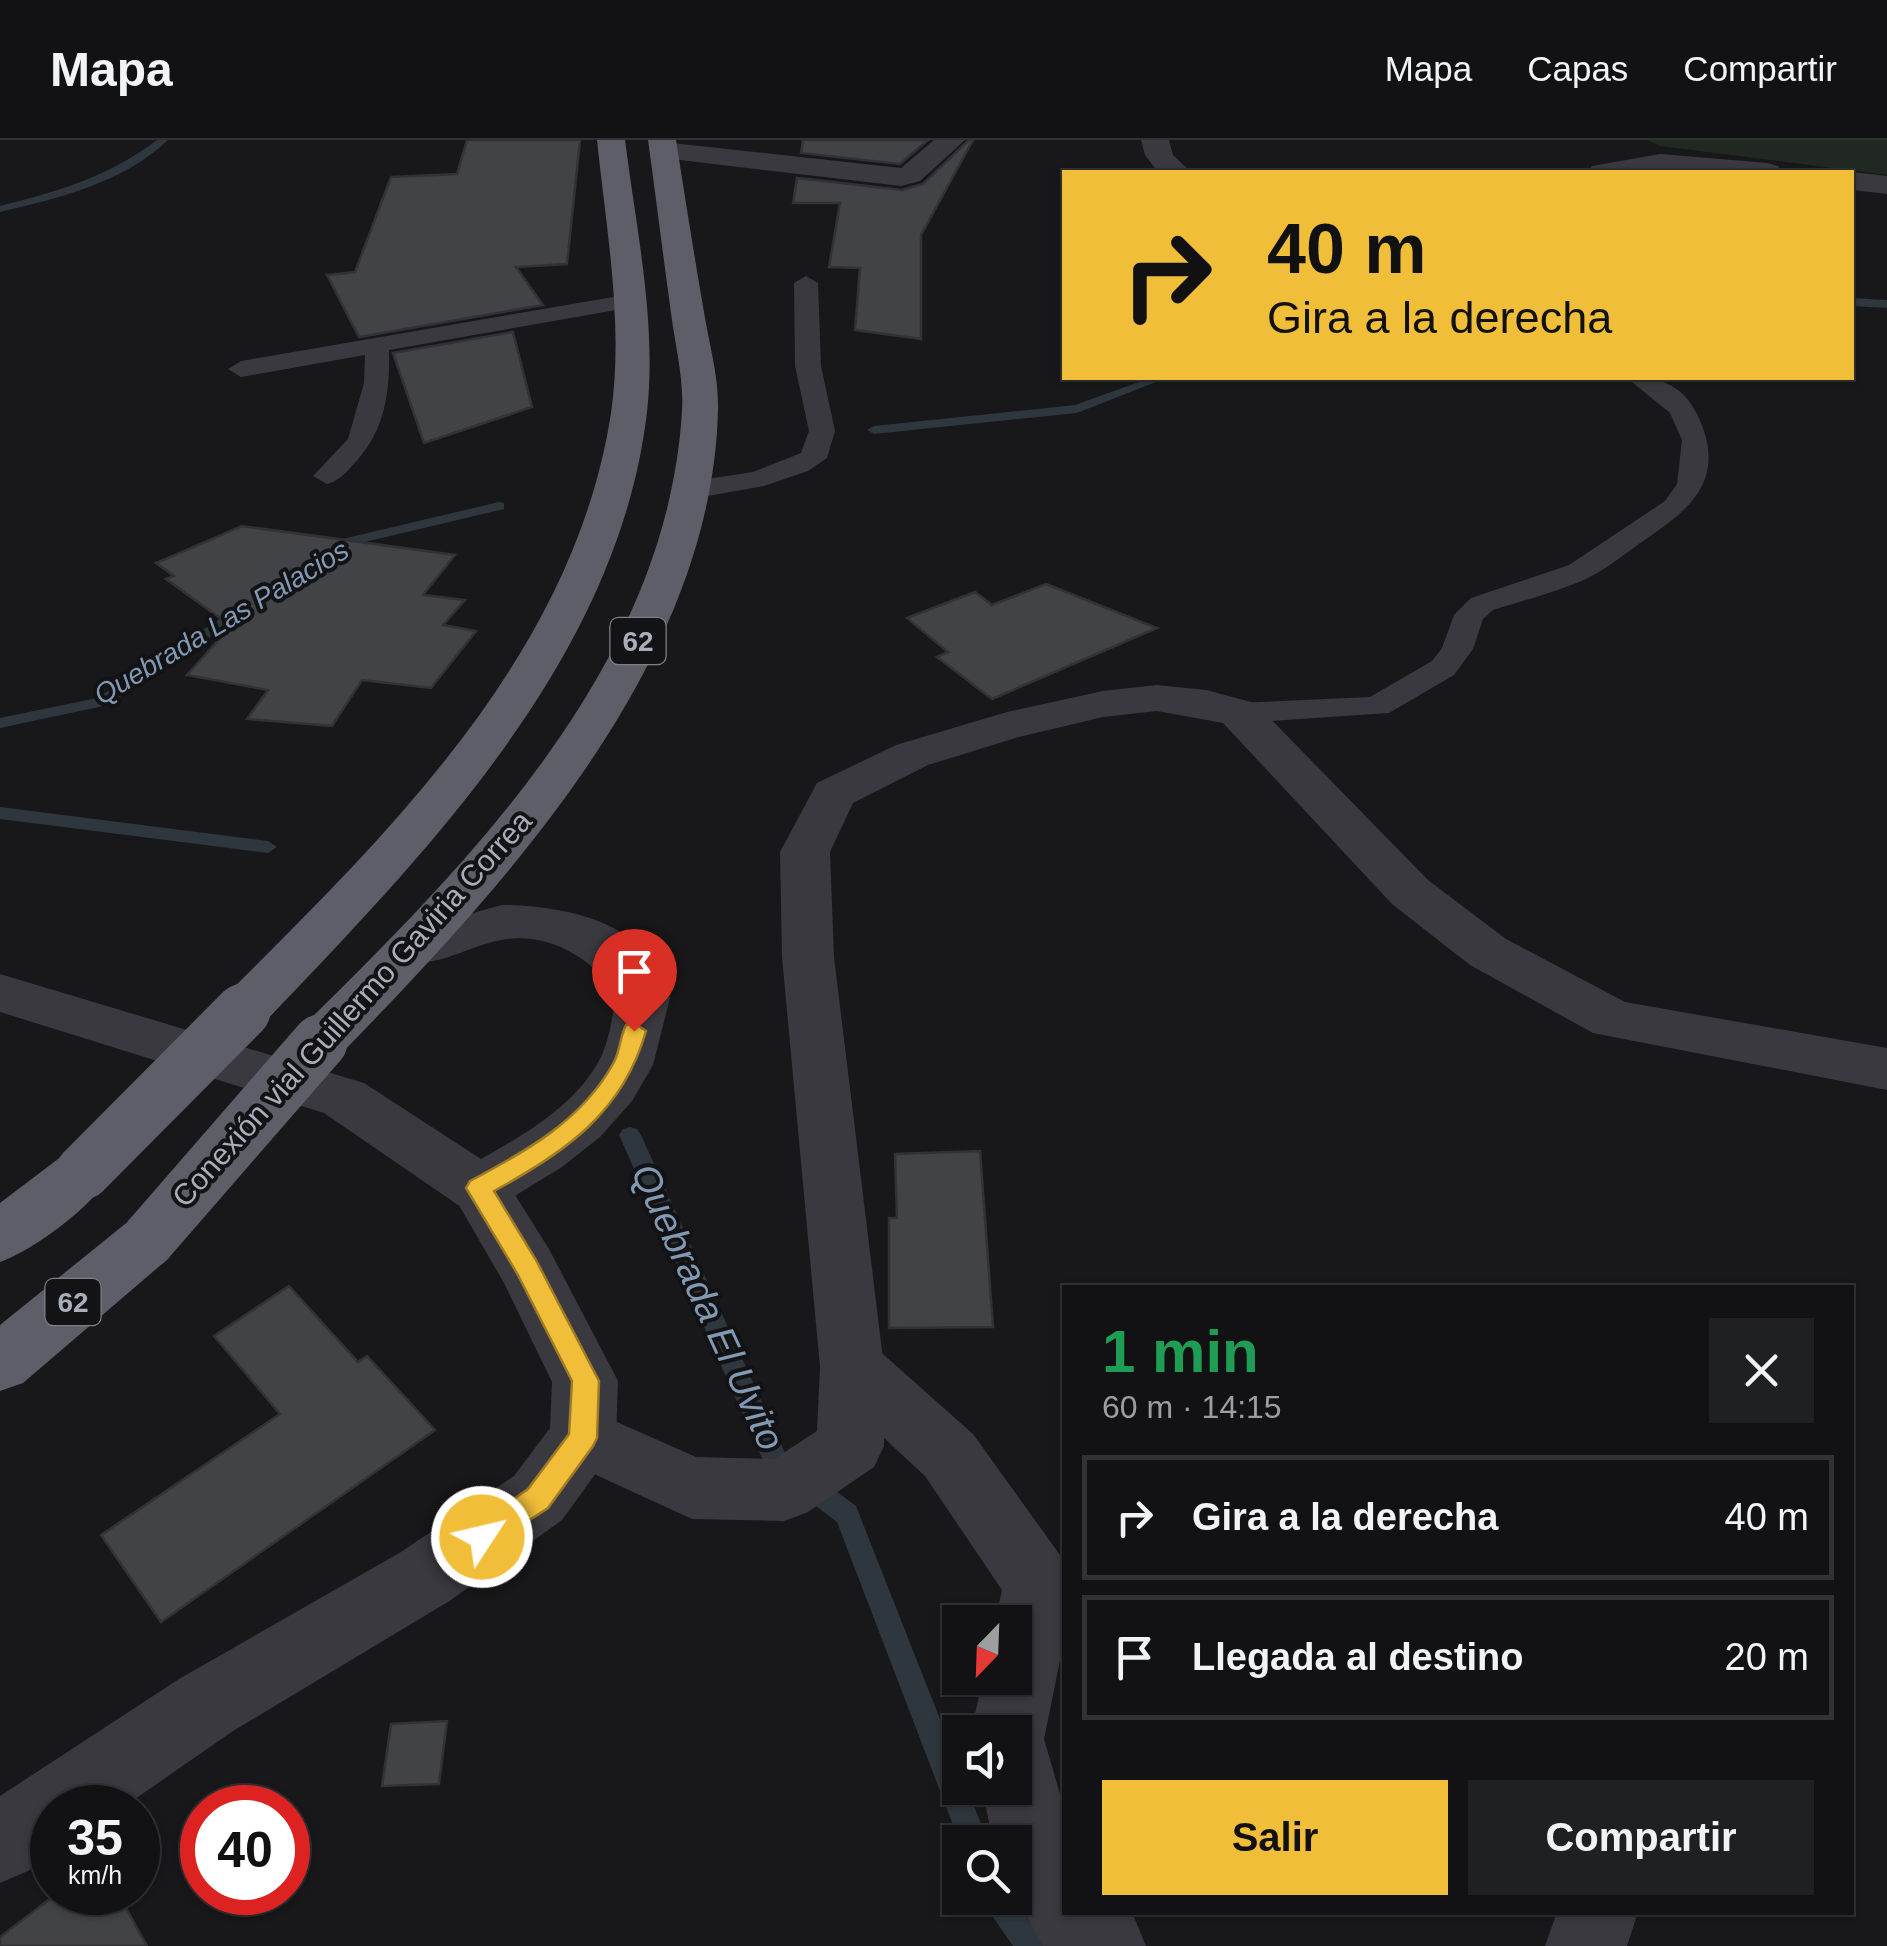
<!DOCTYPE html>
<html lang="es">
<meta charset="utf-8">
<style>
:root{--surface:#121214;--page:#1f2022;--text:#f1f3f6;--muted:#9c9ea0;--line:#313234;--accent:#f1be39}
body{margin:0;font-family:Arial,sans-serif;background:var(--page);color:var(--text);height:100vh;display:flex;flex-direction:column;font-size:38px;white-space:nowrap}
*{box-sizing:border-box;margin:0}
p{font-size:32px;color:var(--muted)}
.icon{flex:none;width:55px;height:55px;fill:none;stroke:currentColor;stroke-width:2;stroke-linecap:round;stroke-linejoin:round}
.map{position:relative;flex:1;overflow:hidden}
.side{position:absolute;left:1062px;top:1145px;width:792px;height:630px;display:flex;flex-direction:column;background:var(--surface);border-radius:0px;box-shadow:0 2px 8px #0004,0 0 0 2px var(--line)}
.side>*{flex:none}
.guide{position:absolute;left:1062px;top:30px;width:792px;height:210px;border-radius:0px;box-shadow:0 2px 8px #0004,0 0 0 2px var(--line);background:#f1be39;color:#111;overflow:hidden}
.needle{width:65px;rotate:203deg}
.controls{position:absolute;left:942px;top:1465px;display:grid;gap:20px}
.controls a{display:grid;place-items:center;width:90px;height:90px;border-radius:0px;background:var(--surface);box-shadow:0 2px 8px #0004,0 0 0 2px var(--line);font-size:50px}
.speed{position:absolute;left:30px;top:1645px;display:flex;gap:20px;font-size:50px;font-weight:700;text-align:center}
.speed>*{display:grid;place-content:center;width:130px;height:130px;border-radius:50%;background:var(--surface);box-shadow:0 2px 8px #0004,0 0 0 2px var(--line);line-height:1}
.speed small{font-size:25px;font-weight:400}
.speed .limit{border:15px solid #d22;background:#fff;color:#111}
.pin{position:absolute;display:grid;place-items:center;width:85px;height:85px;color:#fff;margin:-102px -42px;border-radius:50% 50% 50% 0;rotate:-45deg;box-shadow:0 0 10px #0007}
.pin .icon{rotate:45deg}
.me{position:absolute;width:110px;margin:-55px;rotate:55deg;stroke-linejoin:round;filter:drop-shadow(0 0 8px #0008)}
.turn{display:flex;align-items:center;gap:35px;height:210px;padding:0 40px;font-size:45px}
.turn .icon{width:130px;height:130px;stroke-width:2.5}
.turn b{display:block;font-size:70px;line-height:85px}
.round{display:grid;place-items:center;flex:none;width:105px;height:105px;border-radius:0px;background:var(--page)}
.headline{display:flex;align-items:center;justify-content:space-between;height:170px;padding:0 40px}
h1{font-size:60px;font-weight:600;line-height:75px;color:#1e9e55}
.cta{display:flex;gap:20px;margin-top:auto;padding:20px 40px}
.cta a{flex:1;height:115px;border-radius:0px;background:var(--accent);color:#111;font-size:40px;font-weight:600;line-height:115px;text-align:center}
.cta a+a{background:var(--page);color:var(--text)}
ul{padding:0;list-style:none}
li{display:flex;align-items:center;gap:30px;height:125px;margin:0 20px 15px;padding:0 20px;border:5px solid var(--line);border-radius:0px}
li div{flex:1}
li b{display:block;font-size:38px}
li em{font-style:normal}
header{display:flex;align-items:center;gap:60px;box-sizing:border-box;height:140px;padding:0 50px;background:var(--surface);border-bottom:2px solid var(--line)}
header strong{font-size:48px}
nav{display:flex;gap:55px;margin-inline-start:auto;font-size:35px}
.map>svg:first-child{display:block}
</style>
<header>
<strong>Mapa</strong>
<nav><a>Mapa</a><a>Capas</a><a>Compartir</a></nav>
</header>
<div class="map">
<svg width="1887" height="1806" viewBox="0 0 1887 1806">
<rect width="100%" height="100%" fill="#18181a"/>
<!-- green -->
<polygon fill="#202821" points="1647,0 1887,0 1887,35 1660,6"/>
<g fill="none" stroke-linecap="round" stroke-linejoin="round">
<!-- stream -->
<g fill="#2e363e" fill-rule="evenodd">
<path d="M157,0H168C123,43 59,58 0,72V66C57,52 110,36 157,0Z"/>
<polygon points="1852,158 1887,160 1887,168 1852,166"/>
<polygon points="1150,238 1166,238 1077,273 874,294 867,290 874,286 1075,265"/>
<polygon points="499,362 504,363 504,369 348,406 328,416 321,412 338,400"/>
<polygon points="246,462 251,464 251,470 108,565 0,588 0,578 97,558"/>
<polygon points="0,667 268,701 277,707 268,713 0,679"/>
<polygon points="630,987 637,989 641,995 785,1313 856,1366 960,1630 960,1648 967,1648 988,1702 960,1703 837,1382 767,1329 619,995 623,989"/>
<polygon points="980,1758 1013,1758 1046,1806 1013,1806"/>
</g>
</g>
<!-- building -->
<g fill="#424347" stroke="#323236" stroke-width="2.5">
<polygon points="467,0 580,0 567,124 516,127 543,165 359,197 327,135 355,132 391,37 457,34"/>
<polygon points="803,0 928,0 900,24 801,13"/>
<polygon points="969,0 973,0 921,95 921,199 855,190 860,128 829,127 840,63 793,63 797,38 902,50 923,44"/>
<polygon points="513,192 532,267 424,303 393,213"/>
<polygon points="242,386 455,415 423,455 465,460 443,485 476,491 431,548 362,540 332,586 247,579 268,550 187,535 231,486 166,439 174,436 156,423"/>
<polygon points="1046,444 1157,488 992,559 937,517 948,512 907,478 975,452 992,465"/>
<polygon points="980,1011 993,1187 889,1188 889,1078 897,1078 895,1014"/>
<polygon points="289,1146 358,1222 367,1216 435,1290 161,1482 101,1395 280,1274 214,1196"/>
<polygon points="447,1581 439,1644 382,1646 391,1584"/>
<polygon points="59,1752 117,1752 147,1806 0,1806 0,1797"/>
</g>
<g fill="none" stroke-linecap="round" stroke-linejoin="round">
<!-- service -->
<g fill="#39393f" fill-rule="evenodd">
<polygon points="806,136 818,143 821,226 835,291 827,318 808,331 764,346 708,356 681,355 677,349 681,343 753,332 801,313 809,291 795,226 794,143"/>
<path d="M625,155L633,157L637,162L633,167L389,210C390,256 384,293 352,326C344,335 338,341 327,344L313,336L348,299L364,243L365,215L241,237L228,229L241,221Z"/>
<path d="M1627,238C1658,236 1682,244 1697,274C1727,336 1695,366 1646,399C1627,412 1608,428 1588,438C1558,452 1524,460 1493,470L1483,479L1473,509L1454,535L1389,573L1239,583L1227,580L1223,573L1227,566L1239,563L1370,557L1432,521L1442,508L1454,475L1471,458L1569,425L1665,361L1677,344L1682,300L1670,273Z"/>
</g>
<!-- minor -->
<g fill="#39393f" fill-rule="evenodd">
<polygon points="1157,545 1206,550 1255,563 1428,740 1506,799 1625,862 1887,908 1887,950 1593,893 1470,825 1392,764 1223,583 1157,571 1103,577 1019,597 928,625 853,663 830,712 834,817 884,1227 884,1306 874,1327 808,1372 784,1381 692,1379 559,1318 550,1297 559,1276 583,1267 696,1317 774,1319 817,1291 820,1227 782,817 780,712 817,643 896,605 1007,572 1103,551"/>
<path d="M502,765C544,765 605,774 636,804C651,818 660,840 670,858L653,925L632,961L600,997L562,1027L500,1065L479,1071L458,1065L324,973L0,872V834L344,937L364,943L481,1019C524,995 576,965 600,919C609,901 612,878 616,858C594,815 541,788 492,802C459,811 431,830 396,820L388,807L396,794Z"/>
</g>
<!-- tertiary -->
<g fill="#39393f" fill-rule="evenodd">
<polygon points="934,0 965,0 920,41 901,46 663,18 649,10 663,2 901,28"/>
<polygon points="1141,0 1169,0 1173,15 1191,32 1158,32 1145,15"/>
<polygon points="1660,14 1768,23 1778,26 1782,32 1588,32 1592,26"/>
<polygon points="1851,32 1852,32 1887,36 1887,54 1852,50"/>
<polygon points="479,1025 500,1031 549,1109 618,1241 616,1297 607,1318 562,1380 451,1460 233,1591 122,1668 52,1668 52,1714 28,1731 0,1743 0,1656 179,1539 401,1412 514,1336 550,1288 552,1242 504,1143 449,1048 458,1031"/>
<polygon points="852,1199 875,1207 973,1294 1065,1422 1065,1496 1044,1599 1065,1671 1065,1772 1128,1772 1134,1777 1146,1806 1043,1806 1015,1757 1015,1702 993,1702 982,1648 1015,1648 1015,1592 971,1592 983,1538 1015,1538 1015,1482 995,1482 1002,1450 925,1336 829,1247 820,1227 829,1207"/>
<polygon points="1557,1772 1638,1772 1627,1806 1545,1806"/>
</g>
<!-- trunk -->
<g fill="#5d5e67" fill-rule="evenodd">
<path d="M597,0H625C636,88 657,183 647,272C618,519 426,713 262,885L243,890L224,885L216,871L224,857C389,693 574,514 611,273C624,184 606,88 597,0Z"/>
<path d="M648,0H676C685,57 694,115 704,172C709,204 719,237 718,270C712,524 506,744 339,916L320,922L301,916L293,902L301,888C472,720 667,524 682,271C684,238 675,205 671,173C663,115 656,58 648,0Z"/>
<path d="M83,1009L104,1016L112,1032C96,1064 34,1110 0,1122V1063L62,1016Z"/>
<polygon points="147,1076 169,1084 177,1101 169,1118 23,1243 0,1251 0,1185 125,1084"/>
</g>
<!-- trunk-bridge -->
<g stroke="#5d5e67" stroke-width="55">
<polyline points="83,1032 243,871"/>
<polyline points="147,1101 320,902"/>
</g>
</g>
<!-- route -->
<path fill="#f1be39" stroke="#9d7c25" stroke-width="2.5" d="M634,883L646,891C623,973 564,1013 494,1051L536,1120L599,1241L597,1298L593,1306L548,1368L482,1411L472,1407L468,1397L472,1388L528,1349L569,1294L572,1241L518,1135L466,1048L470,1041C525,1012 583,980 614,922C620,911 620,897 626,885Z"/>
<g text-anchor="middle" stroke-width="8" stroke-linejoin="round" paint-order="stroke">
<!-- far-water labels -->
<g font-size="28" font-style="italic" fill="#8299b4" stroke="#131315">
<text transform="translate(221 482) rotate(-31)" y="10">Quebrada Las Palacios</text>
</g>
<!-- shield labels -->
<g fill="#131315" stroke="#7d8088" stroke-width="2.5">
<rect x="610.5" y="478" width="55" height="46" rx="8"/>
<rect x="45.5" y="1139" width="55" height="46" rx="8"/>
</g>
<g font-size="28" font-weight="bold" fill="#aaaeba">
<text x="638" y="511">62</text>
<text x="73" y="1172">62</text>
</g>
<!-- street labels -->
<g font-size="30" fill="#aaaeba" stroke="#131315">
<text transform="translate(352 869) rotate(-48)" y="10">Conexión vial Guillermo Gaviria Correa</text>
</g>
<!-- near-water labels -->
<g font-size="38" font-style="italic" fill="#8299b4" stroke="#131315">
<text transform="translate(708 1167) rotate(65)" y="13">Quebrada El Uvito</text>
</g>
</g>
</svg>
<div class="controls">
<a><svg class="needle" viewBox="-14 -14 28 28"><path d="M0-13l5 13h-10z" fill="#e53935"/><path d="M0 13l5-13h-10z" fill="#9c9ea0"/></svg></a>
<a><svg class="icon" aria-label="sound" viewBox="0 0 24 24"><path d="M4 9h4l5-4v14l-5-4H4zM17 9q2 3 0 6"/></svg></a>
<a><svg class="icon" aria-label="search" viewBox="0 0 24 24"><circle cx="10" cy="10" r="6"/><path d="M15 15l6 6"/></svg></a>
</div>
<div class="speed"><div>35<small>km/h</small></div><div class="limit">40</div></div>
<div class="pin" style="left:634px;top:891px;background:#d93025"><svg class="icon" aria-label="arrive" viewBox="0 0 24 24"><path d="M6 21V4h12l-3 4 3 4H6"/></svg></div>
<svg class="me" style="left:482px;top:1397px" viewBox="-20 -20 40 40"><circle r="17" fill="#f1be39" stroke="#fff" stroke-width="3"/><path d="M0-11L8 9 0 5-8 9z" fill="#fff"/></svg>
<div class="guide">
<div class="turn"><svg class="icon" aria-label="right" viewBox="0 0 24 24"><path d="M7 20v-9h11M14 6l5 5-5 5"/></svg><div><b>40 m</b>Gira a la derecha</div></div>
</div>
<section class="side">
<div class="headline"><div><h1>1 min</h1><p>60 m · 14:15</p></div><a class="round"><svg class="icon" aria-label="close" viewBox="0 0 24 24"><path d="M6 6l12 12M18 6L6 18"/></svg></a></div>
<ul>
<li><svg class="icon" aria-label="right" viewBox="0 0 24 24"><path d="M7 20v-9h11M14 6l5 5-5 5"/></svg><div><b>Gira a la derecha</b></div><em>40 m</em></li>
<li><svg class="icon" aria-label="arrive" viewBox="0 0 24 24"><path d="M6 21V4h12l-3 4 3 4H6"/></svg><div><b>Llegada al destino</b></div><em>20 m</em></li>
</ul>
<div class="cta"><a>Salir</a><a>Compartir</a></div>
</section>
</div>
